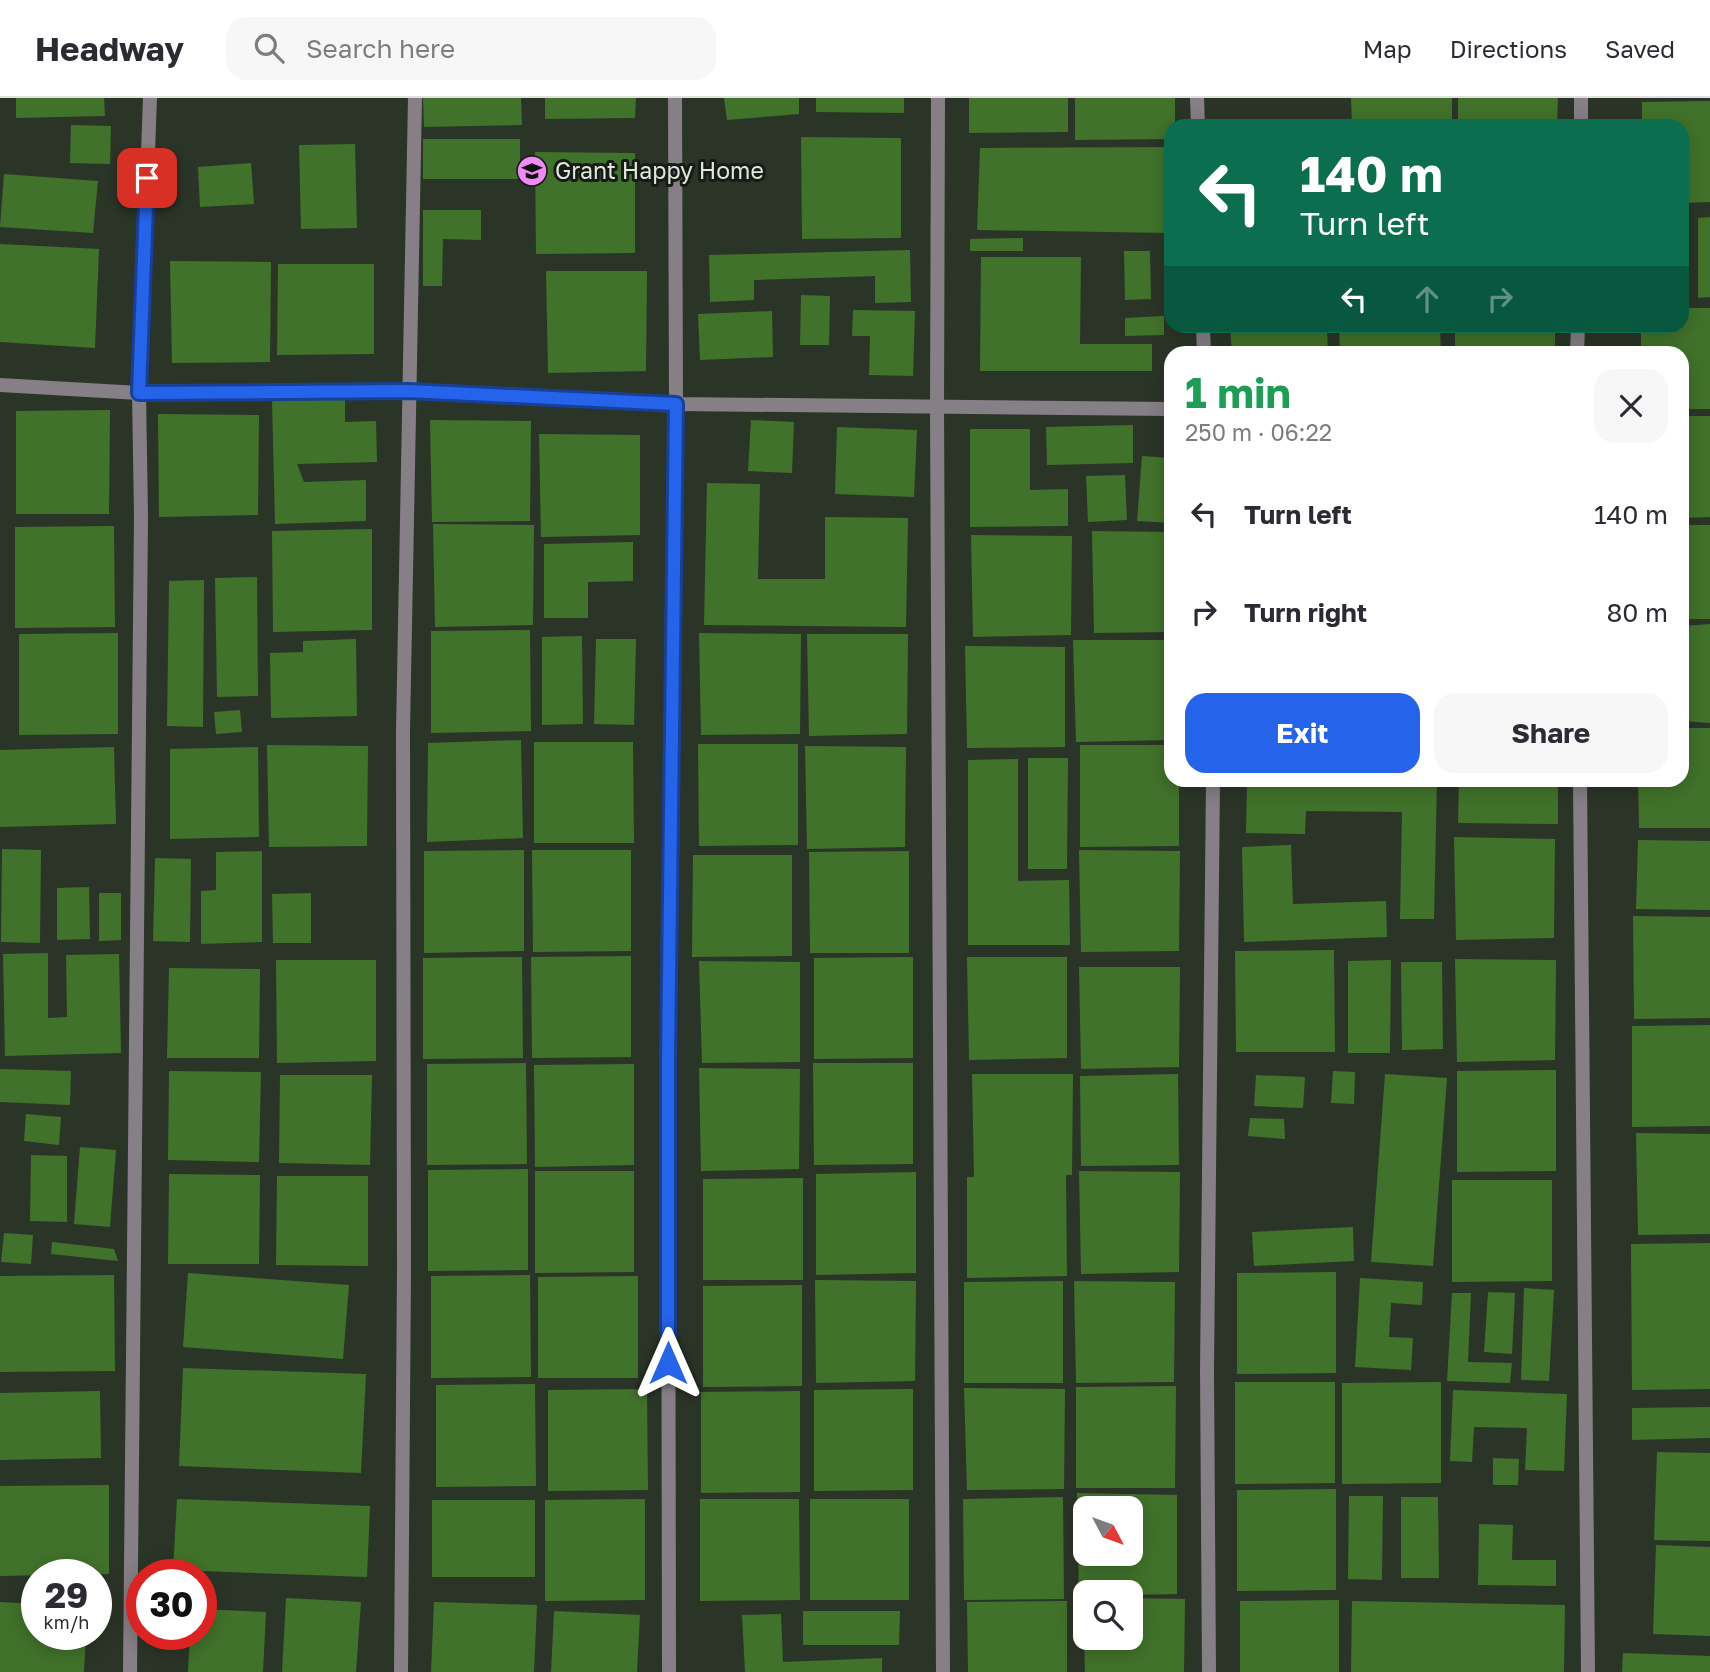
<!DOCTYPE html>
<meta charset="utf-8">
<style>
:root{--surface:#fff;--page:#f7f7f7;--text:#2b2b33;--muted:#7c7c81;--line:#e1e1e2;--accent:#2563eb}
body{margin:0;font-family:"Golos Text",sans-serif;background:var(--page);color:var(--text);height:100vh;display:flex;flex-direction:column;font-size:26px;white-space:nowrap}
*{box-sizing:border-box;margin:0}
p{font-size:23px;color:var(--muted)}
.icon{flex:none;width:38px;height:38px;fill:none;stroke:currentColor;stroke-width:2;stroke-linecap:round;stroke-linejoin:round}
.map{position:relative;flex:1;overflow:hidden}
.sheet{position:absolute;left:1164px;top:248px;width:525px;height:441px;display:flex;flex-direction:column;background:var(--surface);border-radius:21px;box-shadow:0 4px 18px #0003}
.sheet>*{flex:none}
.top-card{position:absolute;left:1164px;top:21px;width:525px;height:214px;border-radius:21px;box-shadow:0 4px 18px #0003;background:#0b6e4f;color:#fff;overflow:hidden}
.needle{width:46px;rotate:131deg}
.fabs{position:absolute;left:1073px;top:1398px;display:grid;gap:14px}
.fabs a{display:grid;place-items:center;width:70px;height:70px;border-radius:14px;background:var(--surface);box-shadow:0 4px 18px #0003;font-size:35px}
.speed{position:absolute;left:21px;top:1461px;display:flex;gap:14px;font-size:35px;font-weight:700;text-align:center}
.speed>*{display:grid;place-content:center;width:91px;height:91px;border-radius:50%;background:var(--surface);box-shadow:0 4px 18px #0003;line-height:1}
.speed small{font-size:18px;font-weight:400}
.speed .limit{border:10px solid #d22;background:#fff;color:#111}
.pin{position:absolute;display:grid;place-items:center;width:60px;height:60px;color:#fff;margin:-30px;border-radius:14px;box-shadow:0 4px 10px #0006}
.me{position:absolute;width:77px;margin:-38px;rotate:0deg;stroke-linejoin:round;filter:drop-shadow(0 0 5px #0008)}
.turn{display:flex;align-items:center;gap:24px;height:147px;padding:0 21px;font-size:32px}
.turn .icon{width:91px;height:91px;stroke-width:2.5}
.turn b{display:block;font-size:49px;line-height:60px}
.lanes{display:flex;align-items:center;height:66px;padding:0 21px;background:#0003;justify-content:center;gap:35px;direction:ltr}
.lanes .off{opacity:.35}
.round{display:grid;place-items:center;flex:none;width:74px;height:74px;border-radius:21px;background:var(--page)}
.headline{display:flex;align-items:center;justify-content:space-between;height:119px;padding:0 21px}
h1{font-size:42px;font-weight:700;line-height:52px;color:#1e9e55}
.primary-button{display:flex;gap:14px;margin-top:auto;padding:14px 21px}
.primary-button a{flex:1;height:80px;border-radius:21px;background:var(--accent);color:#fff;font-size:28px;font-weight:700;line-height:80px;text-align:center}
.primary-button a+a{background:var(--page);color:var(--text)}
ul{padding:0;list-style:none}
li{display:flex;align-items:center;gap:21px;height:98px;padding:0 21px}
li div{flex:1}
li b{display:block;font-size:26px}
li em{font-style:normal}
header{display:flex;align-items:center;gap:42px;box-sizing:border-box;height:98px;padding:0 35px;background:var(--surface);border-bottom:2px solid var(--line)}
header strong{font-size:33px}
nav{display:flex;gap:38px;margin-inline-start:auto;font-size:24px}
.search{width:490px;height:63px;background:var(--page);display:flex;align-items:center;gap:18px;box-sizing:border-box;padding:0 24px;border-radius:21px;color:var(--muted);font-size:26px}
.map>svg:first-child{display:block}
</style>
<header>
<strong>Headway</strong>
<div class="search"><svg class="icon" aria-label="search" viewBox="0 0 24 24"><circle cx="10" cy="10" r="6"/><path d="M15 15l6 6"/></svg>Search here</div>
<nav><a>Map</a><a>Directions</a><a>Saved</a></nav>
</header>
<div class="map">
<svg width="1710" height="1574" viewBox="0 0 1710 1574">
<rect width="100%" height="100%" fill="#2b3527"/>
<!-- building -->
<g fill="#41722b" fill-rule="evenodd">
<polygon points="16,0 104,0 105,18 16,20"/>
<polygon points="423,0 521,0 522,27 424,29"/>
<polygon points="545,0 636,0 635,20 545,21"/>
<polygon points="724,0 799,0 799,16 727,22"/>
<polygon points="816,0 904,0 904,15 816,14"/>
<polygon points="969,0 1068,0 1068,34 969,35"/>
<polygon points="1075,0 1175,0 1175,28 1171,28 1171,41 1075,42"/>
<polygon points="1351,0 1452,0 1452,28 1352,28"/>
<polygon points="1458,0 1558,0 1557,28 1458,28"/>
<polygon points="1710,3 1710,104 1682,105 1682,28 1642,28 1642,4"/>
<polygon points="71,27 111,28 110,66 70,65"/>
<polygon points="801,39 901,40 901,140 802,141"/>
<rect x="423" y="41" width="97" height="40"/>
<polygon points="355,46 357,130 301,131 299,47"/>
<polygon points="1171,49 1169,135 977,132 980,50"/>
<polygon points="535,54 635,55 635,155 536,156"/>
<polygon points="251,65 254,106 200,109 198,69"/>
<polygon points="4,76 98,83 93,135 0,129"/>
<polygon points="423,112 481,112 481,142 443,141 442,188 423,188"/>
<polygon points="1710,119 1710,199 1698,200 1698,120"/>
<polygon points="1023,140 1023,153 970,153 970,141"/>
<polygon points="0,146 99,151 95,250 0,244"/>
<polygon points="910,152 911,204 875,205 875,178 754,182 754,202 710,204 709,157"/>
<polygon points="1124,153 1150,153 1151,201 1125,202"/>
<polygon points="981,159 1081,159 1080,246 1152,246 1152,273 980,273"/>
<polygon points="170,163 271,164 270,264 172,265"/>
<polygon points="278,166 374,166 374,256 277,257"/>
<polygon points="546,173 647,173 646,273 548,275"/>
<polygon points="801,197 830,198 829,247 800,247"/>
<polygon points="1682,210 1710,210 1710,311 1682,311 1682,256 1641,256 1641,228 1682,228"/>
<polygon points="853,212 915,213 913,278 869,277 870,238 852,238"/>
<polygon points="772,213 773,259 700,262 698,216"/>
<polygon points="1164,218 1164,237 1125,238 1125,220"/>
<polygon points="1230,228 1327,228 1328,256 1232,256"/>
<polygon points="1339,228 1440,228 1441,256 1340,256"/>
<rect x="1455" y="228" width="100" height="28"/>
<polygon points="345,301 345,324 376,323 377,364 297,366 304,384 366,382 366,423 275,426 272,303"/>
<polygon points="110,312 109,416 16,416 16,313"/>
<polygon points="158,316 259,317 258,417 159,419"/>
<polygon points="1682,318 1710,318 1710,419 1682,420"/>
<polygon points="430,322 531,323 530,423 432,424"/>
<polygon points="751,322 794,324 792,375 748,373"/>
<polygon points="1133,327 1133,365 1047,367 1046,329"/>
<polygon points="837,329 917,332 914,399 835,396"/>
<polygon points="970,331 1030,331 1030,392 1068,391 1068,428 970,429"/>
<polygon points="539,336 640,337 640,437 541,439"/>
<polygon points="1142,358 1171,360 1171,425 1137,423"/>
<polygon points="1125,377 1127,422 1088,424 1086,378"/>
<polygon points="707,385 760,386 758,481 825,481 825,419 908,420 906,529 704,527"/>
<polygon points="433,426 534,427 533,527 435,529"/>
<rect x="1682" y="427" width="28" height="94"/>
<polygon points="114,428 115,529 15,530 15,429"/>
<polygon points="372,431 372,532 273,534 272,433"/>
<polygon points="1092,433 1171,434 1171,534 1094,535"/>
<polygon points="971,437 1072,438 1071,537 973,539"/>
<polygon points="633,444 633,483 588,484 588,520 544,520 544,446"/>
<polygon points="257,479 258,598 217,599 215,480"/>
<polygon points="204,482 203,629 167,628 169,483"/>
<polygon points="1710,526 1710,625 1682,623 1682,528"/>
<polygon points="530,532 531,633 431,635 431,533"/>
<polygon points="118,535 118,636 19,637 19,536"/>
<polygon points="699,535 801,536 800,636 701,637"/>
<polygon points="807,536 908,536 907,636 809,638"/>
<polygon points="582,538 583,626 542,627 542,539"/>
<polygon points="356,541 357,618 271,620 270,555 303,554 303,543"/>
<polygon points="596,541 636,541 634,627 594,626"/>
<polygon points="1073,542 1171,542 1171,642 1076,644"/>
<polygon points="965,548 1065,549 1065,649 967,650"/>
<polygon points="240,612 242,634 216,636 214,614"/>
<polygon points="1682,630 1710,630 1710,730 1639,730 1638,682 1682,682"/>
<polygon points="521,642 523,740 427,744 428,645"/>
<polygon points="534,644 633,644 634,745 534,745"/>
<polygon points="698,646 798,646 798,747 699,748"/>
<polygon points="267,647 368,648 367,748 269,749"/>
<polygon points="1080,647 1171,647 1171,682 1179,682 1179,748 1080,749"/>
<polygon points="805,648 906,649 905,749 807,751"/>
<polygon points="114,649 116,726 0,729 0,652"/>
<polygon points="258,649 259,739 170,741 170,651"/>
<polygon points="1028,660 1068,660 1067,771 1028,771"/>
<polygon points="1018,661 1018,783 1069,782 1070,847 968,847 968,662"/>
<polygon points="1247,682 1437,682 1434,821 1400,821 1402,714 1306,713 1305,736 1246,735"/>
<polygon points="1459,682 1558,682 1558,726 1458,725"/>
<polygon points="1454,739 1555,741 1554,840 1456,842"/>
<polygon points="1638,742 1710,743 1710,812 1636,811"/>
<polygon points="1291,747 1293,806 1386,803 1387,839 1244,844 1242,749"/>
<polygon points="2,751 41,752 40,845 1,844"/>
<polygon points="524,752 524,853 424,855 424,753"/>
<polygon points="532,752 631,752 631,853 533,854"/>
<polygon points="1079,752 1180,753 1179,853 1081,854"/>
<polygon points="262,753 262,844 201,846 201,793 216,792 216,754"/>
<polygon points="909,753 909,855 810,855 809,754"/>
<polygon points="693,757 792,757 792,858 692,859"/>
<polygon points="155,760 191,761 190,844 153,843"/>
<polygon points="89,789 90,841 57,842 57,790"/>
<polygon points="99,795 121,795 121,842 99,843"/>
<polygon points="311,795 311,845 273,845 272,796"/>
<polygon points="1633,818 1710,819 1710,920 1634,921"/>
<polygon points="1334,852 1335,954 1236,954 1235,853"/>
<polygon points="48,855 48,920 67,919 66,857 119,856 121,955 5,958 3,856"/>
<polygon points="631,858 631,959 532,960 531,859"/>
<polygon points="522,859 523,960 423,961 423,860"/>
<polygon points="913,859 913,960 814,961 814,860"/>
<polygon points="967,859 1067,859 1067,960 969,962"/>
<polygon points="1455,861 1556,862 1555,962 1457,964"/>
<polygon points="276,862 376,862 376,963 277,965"/>
<polygon points="1391,862 1390,955 1348,955 1348,863"/>
<polygon points="699,863 800,864 800,964 702,965"/>
<polygon points="1401,864 1442,864 1443,951 1402,952"/>
<polygon points="1079,869 1180,869 1179,969 1081,971"/>
<polygon points="169,870 260,871 259,960 167,960"/>
<polygon points="1710,927 1710,1028 1632,1029 1632,928"/>
<polygon points="526,965 527,1066 427,1067 427,966"/>
<polygon points="813,965 913,965 913,1066 814,1067"/>
<polygon points="634,966 634,1067 535,1069 534,967"/>
<polygon points="699,970 800,971 799,1071 701,1073"/>
<polygon points="0,971 71,973 70,1007 0,1004"/>
<polygon points="1556,972 1556,1073 1457,1074 1457,973"/>
<polygon points="169,973 261,974 259,1064 168,1062"/>
<polygon points="1333,973 1355,974 1354,1006 1331,1005"/>
<polygon points="972,976 1073,976 1072,1077 1066,1077 1067,1178 967,1180 967,1079 974,1079"/>
<polygon points="1178,976 1179,1067 1081,1068 1080,978"/>
<polygon points="1385,976 1447,980 1433,1168 1371,1164"/>
<polygon points="280,977 372,977 370,1067 279,1065"/>
<polygon points="1256,977 1305,979 1303,1010 1254,1008"/>
<polygon points="26,1016 61,1019 59,1047 24,1043"/>
<polygon points="1250,1020 1284,1021 1285,1041 1248,1038"/>
<polygon points="1636,1035 1710,1036 1710,1136 1638,1137"/>
<polygon points="80,1049 116,1052 110,1129 74,1126"/>
<polygon points="31,1057 67,1058 67,1124 30,1123"/>
<polygon points="528,1071 528,1172 428,1173 428,1072"/>
<polygon points="535,1073 634,1073 634,1174 535,1175"/>
<polygon points="1079,1073 1180,1074 1179,1174 1081,1176"/>
<polygon points="916,1074 916,1175 816,1177 816,1076"/>
<polygon points="169,1076 260,1077 259,1166 168,1166"/>
<polygon points="277,1078 368,1078 368,1168 276,1167"/>
<polygon points="803,1080 803,1182 703,1182 703,1081"/>
<polygon points="1452,1082 1552,1082 1552,1183 1452,1184"/>
<polygon points="1353,1129 1354,1163 1254,1168 1252,1134"/>
<polygon points="4,1135 33,1137 31,1166 1,1164"/>
<polygon points="52,1144 114,1151 118,1163 51,1156"/>
<polygon points="1710,1145 1710,1291 1632,1292 1631,1146"/>
<polygon points="1336,1174 1336,1275 1237,1276 1237,1175"/>
<polygon points="188,1175 349,1187 343,1261 183,1249"/>
<polygon points="114,1177 115,1273 0,1274 0,1178"/>
<polygon points="530,1177 531,1279 431,1280 431,1178"/>
<polygon points="638,1178 638,1280 538,1280 538,1179"/>
<polygon points="1360,1180 1423,1184 1422,1207 1391,1205 1389,1239 1413,1240 1411,1272 1355,1269"/>
<polygon points="815,1182 916,1183 915,1283 816,1285"/>
<polygon points="1063,1183 1063,1285 964,1285 964,1184"/>
<polygon points="1074,1183 1175,1184 1174,1284 1076,1285"/>
<polygon points="802,1187 802,1288 703,1289 703,1188"/>
<polygon points="1524,1190 1554,1192 1549,1283 1521,1282"/>
<polygon points="1488,1194 1515,1195 1512,1256 1484,1254"/>
<polygon points="1452,1195 1471,1195 1468,1264 1512,1265 1510,1285 1447,1283"/>
<polygon points="183,1270 366,1276 361,1375 179,1368"/>
<polygon points="1235,1284 1335,1284 1335,1385 1235,1386"/>
<polygon points="1441,1284 1441,1385 1342,1386 1342,1285"/>
<polygon points="535,1286 536,1388 436,1389 436,1287"/>
<polygon points="1176,1288 1175,1390 1076,1390 1076,1289"/>
<polygon points="964,1290 1065,1291 1064,1391 967,1392"/>
<polygon points="647,1291 648,1392 548,1393 548,1292"/>
<polygon points="913,1291 913,1392 814,1393 814,1292"/>
<polygon points="1453,1292 1567,1296 1564,1373 1525,1372 1527,1330 1474,1329 1472,1364 1450,1363"/>
<polygon points="100,1293 101,1360 0,1362 0,1295"/>
<polygon points="800,1293 800,1394 701,1395 701,1294"/>
<polygon points="1710,1309 1710,1340 1632,1342 1632,1310"/>
<polygon points="1657,1354 1710,1355 1710,1443 1654,1442"/>
<polygon points="1493,1360 1519,1361 1518,1387 1493,1387"/>
<polygon points="109,1387 109,1476 0,1478 0,1388"/>
<polygon points="1336,1391 1336,1492 1237,1493 1237,1392"/>
<path d="M1077,1395L1177,1397V1496L1130,1497V1494H1085V1498H1079ZM1085,1410H1130V1456H1085Z"/>
<polygon points="1349,1398 1383,1398 1382,1482 1348,1481"/>
<polygon points="1063,1399 1064,1501 964,1502 963,1401"/>
<polygon points="1401,1399 1438,1399 1439,1480 1401,1480"/>
<polygon points="177,1401 370,1408 367,1479 173,1472"/>
<polygon points="645,1401 645,1502 545,1503 545,1402"/>
<polygon points="700,1401 799,1401 800,1502 700,1503"/>
<rect x="810" y="1401" width="99" height="101"/>
<rect x="432" y="1402" width="103" height="77"/>
<polygon points="1479,1426 1513,1427 1512,1462 1556,1462 1556,1488 1478,1487"/>
<polygon points="1656,1447 1710,1449 1710,1538 1653,1536"/>
<polygon points="286,1500 361,1504 356,1574 282,1574"/>
<polygon points="1130,1500 1185,1501 1184,1574 1085,1574 1084,1540 1130,1540"/>
<polygon points="1339,1502 1339,1574 1240,1574 1240,1503"/>
<polygon points="1067,1503 1067,1574 968,1574 967,1504"/>
<polygon points="1352,1503 1565,1507 1564,1574 1351,1574"/>
<polygon points="0,1504 37,1506 37,1536 86,1536 84,1574 0,1574"/>
<polygon points="434,1504 537,1507 534,1574 431,1574"/>
<polygon points="201,1511 266,1514 263,1574 188,1574 190,1536 201,1536"/>
<polygon points="554,1513 640,1517 637,1574 551,1574"/>
<polygon points="803,1513 900,1513 899,1547 803,1547"/>
<polygon points="781,1516 783,1564 882,1560 882,1574 745,1574 742,1517"/>
<polygon points="1623,1555 1710,1558 1710,1574 1622,1574"/>
</g>
<g fill="none" stroke-linecap="round" stroke-linejoin="round">
<!-- minor -->
<g stroke="#867f86" stroke-width="14">
<polyline points="938,0 937,310 943,1574"/>
<polyline points="1197,0 1198,28"/>
<polyline points="1581,28 1581,0"/>
<polyline points="1203,228 1204,256"/>
<polyline points="1577,256 1578,228"/>
<polyline points="0,287 139,295 409,293 676,306 1171,311"/>
<polyline points="1580,682 1588,1574"/>
<polyline points="130,1574 141,418 139,295 150,0"/>
<polyline points="401,1574 404,1171 403,633 415,0"/>
<polyline points="669,1574 668,989 676,306 675,0"/>
<polyline points="1209,1574 1207,1272 1213,682"/>
</g>
</g>
<g fill="none" stroke-linecap="round" stroke-linejoin="round">
<!-- route casing -->
<g stroke="#184099" stroke-width="18">
<polyline id="route" points="147,80 139,295 409,293 676,306 668,963 668,1265"/>
</g>
<!-- route -->
<use href="#route" stroke="#2563eb" stroke-width="12"/>
</g>
<!-- icons -->
<defs>
<g id="school-disc" transform="scale(1.575)"><circle r="9.5" fill="#f08bf5" stroke="#171b15"/><path d="M0-5L7-2L0 1L-7-2ZM-4 1L0 2.5L4 1V4Q0 6-4 4Z" fill="#111"/></g>
</defs>
<g fill-rule="evenodd">
<use href="#school-disc" x="532" y="73"/>
</g>
<g text-anchor="middle" stroke-width="6" stroke-linejoin="round" paint-order="stroke">
<!-- poi labels -->
<g font-size="23" fill="#e1e7de" stroke="#171b15" text-anchor="start">
<text x="555" y="81">Grant Happy Home</text>
</g>
</g>
</svg>
<div class="fabs">
<a><svg class="needle" viewBox="-14 -14 28 28"><path d="M0-13l5 13h-10z" fill="#e53935"/><path d="M0 13l5-13h-10z" fill="#7c7c81"/></svg></a>
<a><svg class="icon" aria-label="search" viewBox="0 0 24 24"><circle cx="10" cy="10" r="6"/><path d="M15 15l6 6"/></svg></a>
</div>
<div class="speed"><div>29<small>km/h</small></div><div class="limit">30</div></div>
<div class="pin" style="left:147px;top:80px;background:#d93025"><svg class="icon" aria-label="arrive" viewBox="0 0 24 24"><path d="M6 21V4h12l-3 4 3 4H6"/></svg></div>
<svg class="me" style="left:668px;top:1265px" viewBox="-20 -20 40 40"><path d="M0-17L14 15 0 8-14 15z" fill="#2563eb" stroke="#fff" stroke-width="4"/></svg>
<div class="top-card">
<div class="turn"><svg class="icon" aria-label="left" viewBox="0 0 24 24"><path d="M17 20v-9H6M10 6l-5 5 5 5"/></svg><div><b>140 m</b>Turn left</div></div>
<div class="lanes"><svg class="icon" aria-label="left" viewBox="0 0 24 24"><path d="M17 20v-9H6M10 6l-5 5 5 5"/></svg><svg class="icon off" aria-label="ahead" viewBox="0 0 24 24"><path d="M12 20V5M6 11l6-6 6 6"/></svg><svg class="icon off" aria-label="right" viewBox="0 0 24 24"><path d="M7 20v-9h11M14 6l5 5-5 5"/></svg></div>
</div>
<section class="sheet">
<div class="headline"><div><h1>1 min</h1><p>250 m · 06:22</p></div><a class="round"><svg class="icon" aria-label="close" viewBox="0 0 24 24"><path d="M6 6l12 12M18 6L6 18"/></svg></a></div>
<ul>
<li><svg class="icon" aria-label="left" viewBox="0 0 24 24"><path d="M17 20v-9H6M10 6l-5 5 5 5"/></svg><div><b>Turn left</b></div><em>140 m</em></li>
<li><svg class="icon" aria-label="right" viewBox="0 0 24 24"><path d="M7 20v-9h11M14 6l5 5-5 5"/></svg><div><b>Turn right</b></div><em>80 m</em></li>
</ul>
<div class="primary-button"><a>Exit</a><a>Share</a></div>
</section>
</div>
